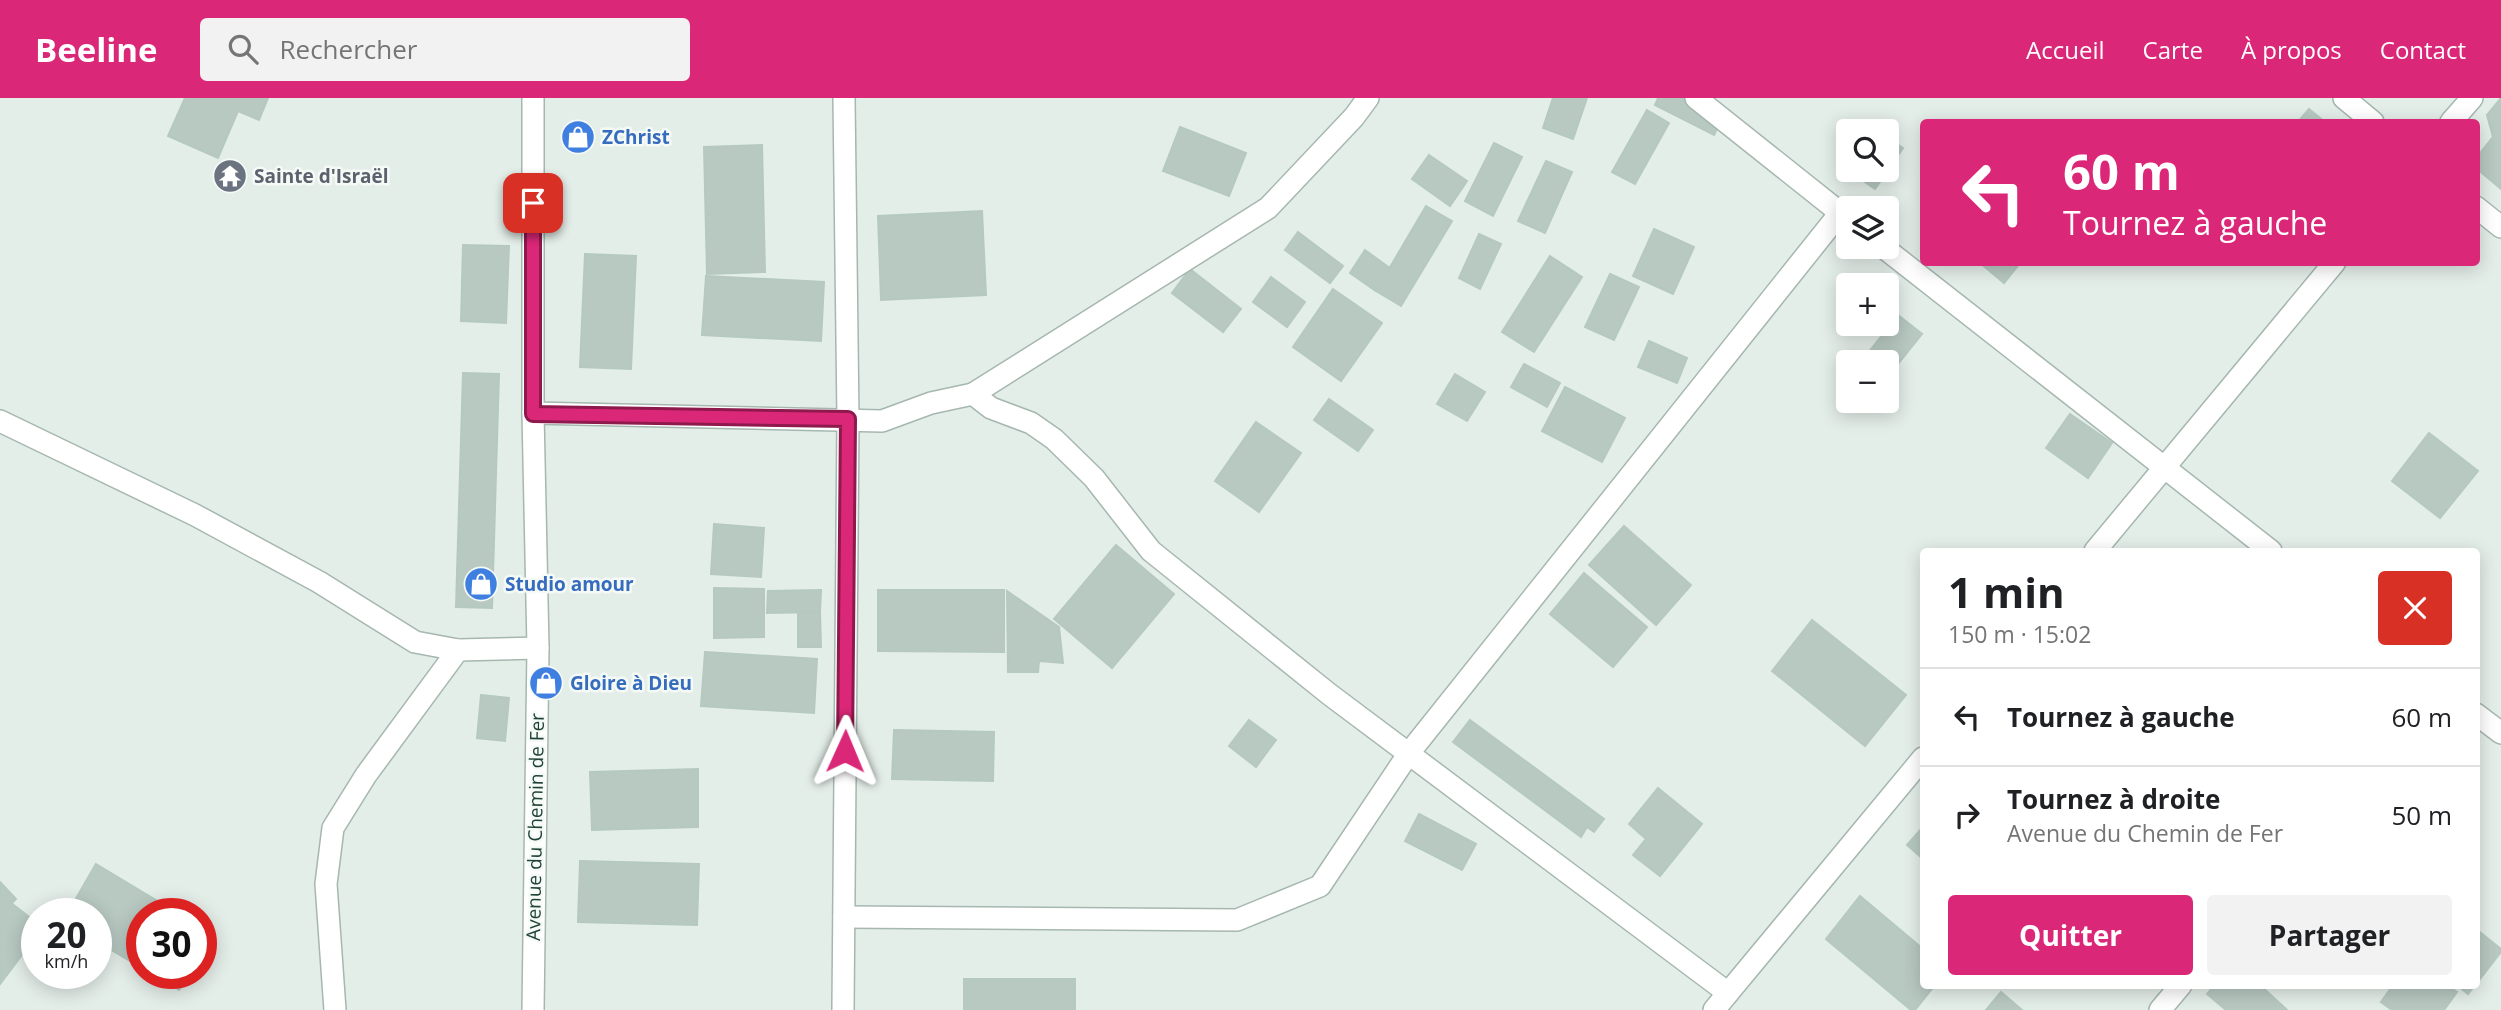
<!DOCTYPE html>
<html lang="fr">
<meta charset="utf-8">
<style>
:root{--surface:#fff;--page:#f2f2f2;--text:#202124;--muted:#757577;--line:#e0e0e0;--accent:#db2777}
body{margin:0;font-family:"Open Sans",sans-serif;background:var(--page);color:var(--text);height:100vh;display:flex;flex-direction:column;font-size:26px;white-space:nowrap}
*{box-sizing:border-box;margin:0}
p{font-size:23px;color:var(--muted)}
.icon{flex:none;width:38px;height:38px;fill:none;stroke:currentColor;stroke-width:2;stroke-linecap:round;stroke-linejoin:round}
.map{position:relative;flex:1;overflow:hidden}
.side{position:absolute;left:1920px;top:450px;width:560px;height:441px;display:flex;flex-direction:column;background:var(--surface);border-radius:7px;box-shadow:0 4px 18px #0003}
.side>*{flex:none}
.banner{position:absolute;left:1920px;top:21px;width:560px;height:147px;border-radius:7px;box-shadow:0 4px 18px #0003;background:#db2777;color:#fff;overflow:hidden}
.fabs{position:absolute;left:1836px;top:21px;display:grid;gap:14px}
.fabs a{display:grid;place-items:center;width:63px;height:63px;border-radius:7px;background:var(--surface);box-shadow:0 4px 18px #0003;font-size:35px}
.speed{position:absolute;left:21px;top:800px;display:flex;gap:14px;font-size:35px;font-weight:700;text-align:center}
.speed>*{display:grid;place-content:center;width:91px;height:91px;border-radius:50%;background:var(--surface);box-shadow:0 4px 18px #0003;line-height:1}
.speed small{font-size:18px;font-weight:400}
.speed .limit{border:10px solid #d22;background:#fff;color:#111}
.pin{position:absolute;display:grid;place-items:center;width:60px;height:60px;color:#fff;margin:-30px;border-radius:14px;box-shadow:0 4px 10px #0006}
.me{position:absolute;width:77px;margin:-38px;rotate:1deg;stroke-linejoin:round;filter:drop-shadow(0 0 5px #0008)}
.turn{display:flex;align-items:center;gap:24px;height:147px;padding:0 28px;font-size:32px}
.turn .icon{width:91px;height:91px;stroke-width:2.5}
.turn b{display:block;font-size:49px;line-height:60px}
.round{display:grid;place-items:center;flex:none;width:74px;height:74px;border-radius:7px;background:var(--page)}
.summary{display:flex;align-items:center;justify-content:space-between;height:119px;padding:0 28px}
h1{font-size:42px;font-weight:700;line-height:52px}
.action{display:flex;gap:14px;margin-top:auto;padding:14px 28px}
.action a{flex:1;height:80px;border-radius:7px;background:var(--accent);color:#fff;font-size:28px;font-weight:700;line-height:80px;text-align:center}
.action a+a{background:var(--page);color:var(--text)}
ul{padding:0;list-style:none}
li{display:flex;align-items:center;gap:21px;height:98px;padding:0 28px;border-top:2px solid var(--line)}
li div{flex:1}
li b{display:block;font-size:26px}
li em{font-style:normal}
header{display:flex;align-items:center;gap:42px;box-sizing:border-box;height:98px;padding:0 35px;background:var(--accent);color:#fff}
header strong{font-size:33px}
nav{display:flex;gap:38px;margin-inline-start:auto;font-size:24px}
.search{width:490px;height:63px;background:var(--page);display:flex;align-items:center;gap:18px;box-sizing:border-box;padding:0 24px;border-radius:7px;color:var(--muted);font-size:26px}
.map>svg:first-child{display:block}
</style>
<header>
<strong>Beeline</strong>
<div class="search"><svg class="icon" aria-label="search" viewBox="0 0 24 24"><circle cx="10" cy="10" r="6"/><path d="M15 15l6 6"/></svg>Rechercher</div>
<nav><a>Accueil</a><a>Carte</a><a>À propos</a><a>Contact</a></nav>
</header>
<div class="map">
<svg width="2501" height="912" viewBox="0 0 2501 912">
<rect width="100%" height="100%" fill="#e4eee9"/>
<!-- building -->
<g fill="#b8c9c2" stroke="#b5c9c0" stroke-width="2">
<polygon points="185,0 268,0 259,22 238,13 218,60 168,38"/>
<polygon points="1553,0 1587,0 1573,41 1543,30"/>
<polygon points="1658,0 1701,0 1726,13 1714,37 1655,7"/>
<polygon points="2501,0 2501,91 2476,70 2476,60 2493,39 2487,17"/>
<polygon points="2309,11 2325,24 2298,24"/>
<polygon points="1647,12 1669,25 1635,86 1612,74"/>
<polygon points="1180,29 1246,55 1229,98 1163,73"/>
<polygon points="1886,39 1903,50 1875,91 1848,72 1886,72"/>
<polygon points="1494,45 1522,59 1493,118 1465,103"/>
<polygon points="762,47 765,174 707,176 704,49"/>
<polygon points="1848,53 1848,71 1839,65"/>
<polygon points="1429,57 1467,83 1450,108 1412,81"/>
<polygon points="1546,63 1572,74 1545,135 1518,123"/>
<polygon points="1426,108 1452,123 1401,208 1376,193"/>
<polygon points="982,113 986,197 881,202 878,118"/>
<polygon points="1654,131 1694,149 1673,196 1633,178"/>
<polygon points="1298,134 1343,168 1330,185 1285,152"/>
<polygon points="1479,136 1501,146 1480,191 1459,180"/>
<polygon points="463,147 509,148 506,225 461,223"/>
<polygon points="1365,152 1391,171 1376,193 1350,175"/>
<polygon points="585,156 636,158 631,271 580,269"/>
<polygon points="1550,158 1582,179 1534,254 1502,234"/>
<polygon points="1979,164 2021,164 2004,185"/>
<polygon points="1190,171 1241,211 1223,234 1172,195"/>
<polygon points="1610,176 1639,189 1614,242 1585,229"/>
<polygon points="706,178 824,184 821,243 702,237"/>
<polygon points="1271,179 1305,204 1287,229 1253,204"/>
<polygon points="1333,191 1382,225 1341,283 1293,249"/>
<polygon points="1898,217 1922,236 1886,281 1886,264 1861,264"/>
<polygon points="1649,243 1687,260 1677,285 1638,269"/>
<polygon points="1524,266 1560,285 1547,309 1511,289"/>
<polygon points="463,275 499,276 492,510 456,509"/>
<polygon points="1455,276 1485,294 1467,323 1437,306"/>
<polygon points="1565,289 1625,320 1602,364 1542,333"/>
<polygon points="1329,301 1373,332 1358,353 1314,322"/>
<polygon points="2070,316 2112,345 2088,380 2046,350"/>
<polygon points="1256,324 1301,355 1259,414 1215,383"/>
<polygon points="2429,335 2478,373 2440,420 2392,383"/>
<polygon points="714,426 764,430 761,479 711,476"/>
<polygon points="1624,428 1691,487 1656,527 1589,467"/>
<polygon points="1116,447 1174,496 1112,570 1054,521"/>
<polygon points="1584,475 1647,529 1613,569 1550,516"/>
<polygon points="714,490 764,491 764,539 714,540"/>
<polygon points="821,492 820,514 767,515 768,493"/>
<polygon points="878,492 1004,492 1004,554 878,553"/>
<polygon points="1007,493 1059,529 1063,565 1039,563 1038,574 1008,574"/>
<polygon points="798,514 820,514 821,549 798,549"/>
<polygon points="1812,522 1906,597 1865,648 1772,573"/>
<polygon points="705,554 817,561 814,615 701,608"/>
<polygon points="481,597 509,600 505,643 477,640"/>
<polygon points="1249,622 1276,642 1256,669 1229,648"/>
<polygon points="1470,622 1604,721 1594,734 1587,729 1581,739 1453,644"/>
<polygon points="894,632 994,634 993,683 892,681"/>
<polygon points="698,671 698,729 592,732 590,674"/>
<polygon points="1658,690 1702,726 1660,778 1633,757 1646,741 1629,726"/>
<polygon points="1419,716 1476,746 1462,772 1405,743"/>
<polygon points="1923,729 1923,761 1907,747"/>
<polygon points="580,763 699,766 697,827 578,824"/>
<polygon points="96,766 179,816 142,816 142,870 96,843 96,816 67,816"/>
<polygon points="0,784 16,801 0,817"/>
<polygon points="2,798 37,825 37,837 0,886 0,801"/>
<polygon points="1860,798 1923,851 1923,887 1935,887 1915,912 1911,912 1826,841"/>
<polygon points="201,829 213,836 201,855"/>
<polygon points="2476,831 2501,851 2501,854 2476,886"/>
<polygon points="150,875 190,875 179,892"/>
<rect x="964" y="881" width="111" height="31"/>
<polygon points="2215,887 2260,887 2287,912 2226,912 2207,896"/>
<polygon points="2393,887 2447,887 2457,894 2444,912 2392,912 2381,904"/>
<polygon points="2457,887 2475,887 2468,896"/>
<polygon points="2001,894 2022,912 1986,912"/>
</g>
<g fill="none" stroke-linecap="round" stroke-linejoin="round">
<!-- minor casing -->
<g stroke="#a6b7b0" stroke-width="24">
<g id="minor">
<polyline points="1696,0 1848,121"/>
<polyline points="2344,0 2373,24"/>
<polyline points="2451,24 2472,0"/>
<polyline points="2476,109 2501,129"/>
<polyline points="1883,149 2271,453"/>
<polyline points="973,296 991,310 1031,325 1054,341 1094,380 1151,453 1329,596 1728,895"/>
<polyline points="533,315 882,323 931,305 973,296 1268,110 1354,19 1368,0"/>
<polyline points="0,323 195,417 319,484 415,544 458,552 538,550"/>
<polyline points="2095,453 2335,164"/>
<polyline points="2476,616 2501,635"/>
<polyline points="844,819 1237,822 1320,788 1409,655 1840,115"/>
<polyline points="335,912 326,786 333,730 366,677 458,552"/>
<polyline points="533,912 538,550 533,315 533,0"/>
<polyline points="843,912 848,321 844,0"/>
<polyline points="1714,912 1923,660"/>
<polyline points="2160,912 2181,887"/>
</g>
</g>
<!-- minor -->
<use href="#minor" stroke="#fff" stroke-width="21"/>
</g>
<g fill="none" stroke-linecap="round" stroke-linejoin="round">
<!-- route casing -->
<g stroke="#8e194d" stroke-width="18">
<polyline id="route" points="533,105 533,316 848,321 845,653"/>
</g>
<!-- route -->
<use href="#route" stroke="#db2777" stroke-width="12"/>
</g>
<!-- icons -->
<defs>
<g id="shop-disc" transform="scale(1.75)"><circle r="9.5" fill="#3f7fe0" stroke="#f5faf7"/><path d="M-5-2.5h2.3a2.7 3.5 0 0 1 5.4 0H5L5.5 6h-11ZM-1.5-2.5h3a1.5 2.3 0 0 0-3 0Z" fill="#fff"/></g>
<g id="temple-disc" transform="scale(1.75)"><circle r="9.5" fill="#6b7280" stroke="#f5faf7"/><path d="M0-6L5-2H3V0L6.5 2.5H4V6H1.5V3h-3V6H-4V2.5H-6.5L-3 0V-2H-5Z" fill="#fff"/></g>
</defs>
<g fill-rule="evenodd">
<use href="#shop-disc" x="578" y="39"/>
<use href="#temple-disc" x="230" y="78"/>
<use href="#shop-disc" x="481" y="486"/>
<use href="#shop-disc" x="546" y="585"/>
</g>
<g text-anchor="middle" stroke-width="5" stroke-linejoin="round" paint-order="stroke">
<!-- shop labels -->
<g font-size="19" font-weight="bold" fill="#366cbe" stroke="#f5faf7" text-anchor="start">
<text x="602" y="46">ZChrist</text>
<text x="505" y="493">Studio amour</text>
<text x="570" y="592">Gloire à Dieu</text>
</g>
<!-- worship labels -->
<g font-size="19" font-weight="bold" fill="#5b616d" stroke="#f5faf7" text-anchor="start">
<text x="254" y="85">Sainte d'Israël</text>
</g>
<!-- street labels -->
<g font-size="19" fill="#214238" stroke="#f5faf7">
<text transform="translate(535 729) rotate(-89)" y="7">Avenue du Chemin de Fer</text>
</g>
</g>
</svg>
<div class="fabs">
<a><svg class="icon" aria-label="search" viewBox="0 0 24 24"><circle cx="10" cy="10" r="6"/><path d="M15 15l6 6"/></svg></a>
<a><svg class="icon" aria-label="layers" viewBox="0 0 24 24"><path d="M12 4l9 5-9 5-9-5zM3 14l9 5 9-5"/></svg></a>
<a>+</a>
<a>−</a>
</div>
<div class="speed"><div>20<small>km/h</small></div><div class="limit">30</div></div>
<div class="pin" style="left:533px;top:105px;background:#d93025"><svg class="icon" aria-label="arrive" viewBox="0 0 24 24"><path d="M6 21V4h12l-3 4 3 4H6"/></svg></div>
<svg class="me" style="left:845px;top:653px" viewBox="-20 -20 40 40"><path d="M0-17L14 15 0 8-14 15z" fill="#db2777" stroke="#fff" stroke-width="4"/></svg>
<div class="banner">
<div class="turn"><svg class="icon" aria-label="left" viewBox="0 0 24 24"><path d="M17 20v-9H6M10 6l-5 5 5 5"/></svg><div><b>60 m</b>Tournez à gauche</div></div>
</div>
<section class="side">
<div class="summary"><div><h1>1 min</h1><p>150 m · 15:02</p></div><a class="round" style="background:#d93025;color:#fff"><svg class="icon" aria-label="close" viewBox="0 0 24 24"><path d="M6 6l12 12M18 6L6 18"/></svg></a></div>
<ul>
<li><svg class="icon" aria-label="left" viewBox="0 0 24 24"><path d="M17 20v-9H6M10 6l-5 5 5 5"/></svg><div><b>Tournez à gauche</b></div><em>60 m</em></li>
<li><svg class="icon" aria-label="right" viewBox="0 0 24 24"><path d="M7 20v-9h11M14 6l5 5-5 5"/></svg><div><b>Tournez à droite</b><p>Avenue du Chemin de Fer</p></div><em>50 m</em></li>
</ul>
<div class="action"><a>Quitter</a><a>Partager</a></div>
</section>
</div>
